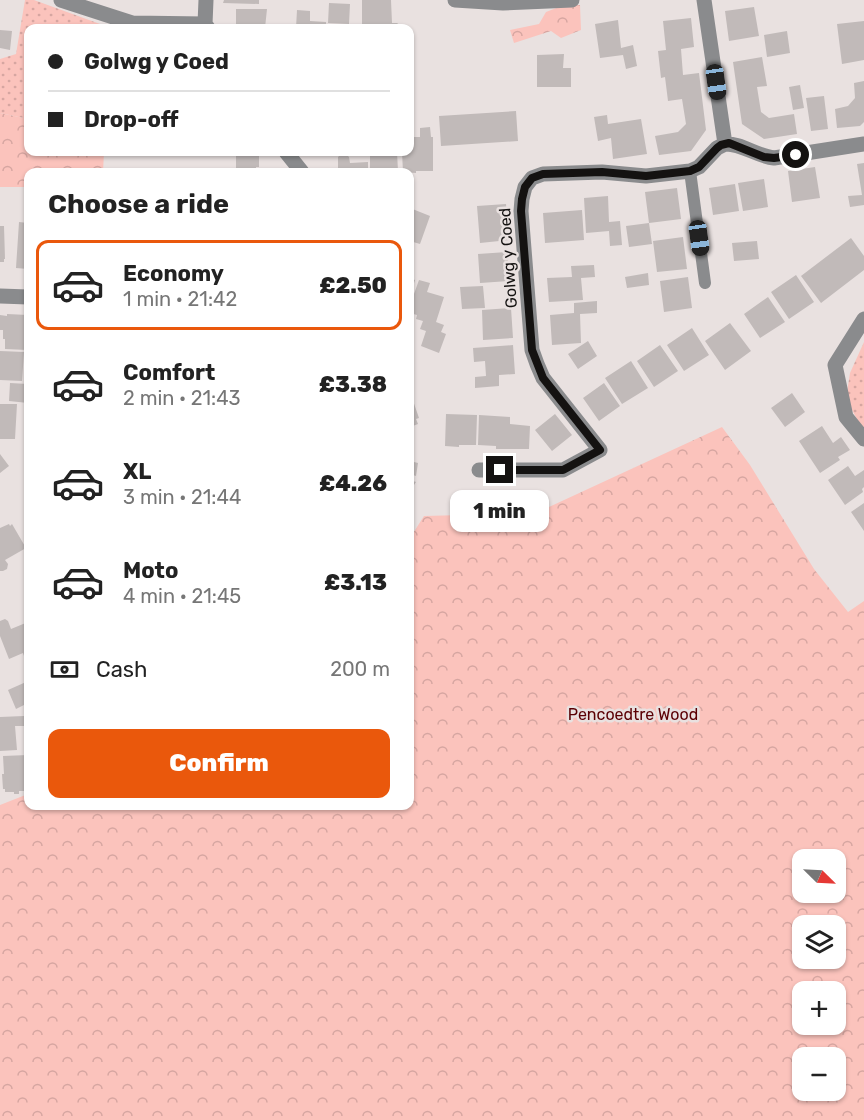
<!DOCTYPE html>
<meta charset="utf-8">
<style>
body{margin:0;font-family:Rubik,sans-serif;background:#f6f6f6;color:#222;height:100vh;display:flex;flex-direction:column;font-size:22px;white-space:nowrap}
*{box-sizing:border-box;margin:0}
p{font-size:20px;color:#767676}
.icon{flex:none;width:33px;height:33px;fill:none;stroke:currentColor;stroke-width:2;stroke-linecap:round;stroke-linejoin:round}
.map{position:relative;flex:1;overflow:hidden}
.details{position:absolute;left:24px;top:168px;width:390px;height:642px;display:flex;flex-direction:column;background:#fff;border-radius:12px;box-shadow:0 2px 4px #0004}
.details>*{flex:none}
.guide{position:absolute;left:24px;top:24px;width:390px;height:132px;border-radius:12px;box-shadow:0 2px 4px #0004;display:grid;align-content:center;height:132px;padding:0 24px;background:#fff}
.needle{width:39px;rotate:114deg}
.controls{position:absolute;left:792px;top:849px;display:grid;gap:12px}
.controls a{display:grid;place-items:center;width:54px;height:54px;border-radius:12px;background:#fff;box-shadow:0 2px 4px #0004;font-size:30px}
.end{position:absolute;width:27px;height:27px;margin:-14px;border:8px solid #141211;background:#fff;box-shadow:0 0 0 3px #fff}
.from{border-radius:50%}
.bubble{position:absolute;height:42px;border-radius:12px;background:#fff;box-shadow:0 2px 4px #0004;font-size:20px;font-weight:800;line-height:42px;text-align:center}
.car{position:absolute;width:18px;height:36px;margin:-18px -9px;border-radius:8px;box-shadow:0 0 4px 2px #0007;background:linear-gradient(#222 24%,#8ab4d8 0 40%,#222 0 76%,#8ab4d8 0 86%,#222 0)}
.guide b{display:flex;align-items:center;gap:21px;height:57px;font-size:22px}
.guide b+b{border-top:2px solid #e0e0e0}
.guide i{width:15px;height:15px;background:#222}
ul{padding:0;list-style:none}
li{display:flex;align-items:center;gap:18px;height:90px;margin:0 12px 9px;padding:0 12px;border:3px solid transparent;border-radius:12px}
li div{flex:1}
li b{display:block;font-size:22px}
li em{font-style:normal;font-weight:800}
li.selected{border-color:#ea580c}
li>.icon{width:54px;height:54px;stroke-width:1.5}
h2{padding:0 24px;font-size:27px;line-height:72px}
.pay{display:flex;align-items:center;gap:15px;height:66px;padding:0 24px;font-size:22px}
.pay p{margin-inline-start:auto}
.cta{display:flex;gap:12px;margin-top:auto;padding:12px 24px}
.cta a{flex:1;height:69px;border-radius:12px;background:#ea580c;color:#fff;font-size:24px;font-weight:800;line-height:69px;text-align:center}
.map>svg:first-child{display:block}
</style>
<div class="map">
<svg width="864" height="1120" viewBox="0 0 864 1120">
<defs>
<pattern id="grass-dots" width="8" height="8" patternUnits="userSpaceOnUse" patternTransform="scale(1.5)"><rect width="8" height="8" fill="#fbc3bc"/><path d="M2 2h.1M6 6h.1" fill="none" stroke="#d6a6a1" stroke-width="1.8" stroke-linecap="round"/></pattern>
<pattern id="forest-crowns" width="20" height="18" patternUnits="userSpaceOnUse" patternTransform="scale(1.5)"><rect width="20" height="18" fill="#fbc3bc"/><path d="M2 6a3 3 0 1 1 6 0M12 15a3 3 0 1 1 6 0" fill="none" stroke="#d6a6a1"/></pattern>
</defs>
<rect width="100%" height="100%" fill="#e9e1e0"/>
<!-- grass -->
<path fill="url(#grass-dots)" d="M25,0H34L111,28H28V119L0,113V59L16,54Z
M864,342V429L862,428L846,399L850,373Z"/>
<!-- forest -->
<path fill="url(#forest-crowns)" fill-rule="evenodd" d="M564,5H580L581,30L561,38L551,31L514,43L510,30L539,24L546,12Z
M0,113L28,119V152H104L103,172H28V187H0Z
M722,427L750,465L814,569L848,612L864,601V1120H0V805L28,794V806H410V538L424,516L536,513ZM802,860H836V892H802ZM802,926H836V958H802ZM802,992H836V1024H802ZM802,1058H836V1090H802Z"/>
<!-- building -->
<path fill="#c1bab9" d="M224,0H259V4L223,3Z
M362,0H391L392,23H397L401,26V28H367L366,26H362Z
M329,3L350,4L349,24L328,23Z
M754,7L759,36L729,41L725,11Z
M236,9H267L265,28H239L240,24H236Z
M297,10L310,11V21L326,22V28H296Z
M691,18L694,47L681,49L683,75L699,73L706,130L691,151L659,155L655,136L678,132L686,124L682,99L668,101L665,77L661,78L658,51L666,50L663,21Z
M618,20L621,48L633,45L637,66L626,69L623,55L600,58L595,24Z
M864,21V60L842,64L837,24Z
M0,30L12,31L10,50L0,48Z
M787,31L790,53L767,57L764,35Z
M564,54L563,68H571V87H537V55Z
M762,57L767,86L757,87L761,112L769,118L794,114L797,134L764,139L742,124L733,62Z
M864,81V122L860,126L837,128L835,109L848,106L855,98L854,83Z
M800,85L804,108L793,110L789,87Z
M824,96L828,129L811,131L806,98Z
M516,111L518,141L441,146L439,116Z
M607,115L608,124L641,119L647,154L613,159L611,138L598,141L594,117Z
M430,127L431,137H433V171H416V173L403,172L402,152H410V137H420V128Z
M236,152H256V155H259V167H256V172H236Z
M370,152H397L398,171H377V168H370Z
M341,154H346L349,157L350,163L368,162V172H338V157Z
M864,163V205L850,207L848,196L862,195L857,164Z
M815,167L820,198L792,202L788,171Z
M764,179L768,207L743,211L738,183Z
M735,184L739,211L713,215L709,188Z
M677,188L681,219L649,223L645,192Z
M608,196L609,222L620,221L622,245L610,246L609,231L586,233L584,198Z
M506,204L509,240L480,243L477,206Z
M410,208L430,216L420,244L410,241Z
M582,210L584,240L545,243L543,213Z
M19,222L28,223V269L16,268Z
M649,223L652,244L629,247L626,226Z
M0,226H4L5,259H4V262H0Z
M683,237L687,269L657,272L653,241Z
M851,238L864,256V270L821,303L801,276Z
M757,241L759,259L734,261L732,243Z
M507,252L509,281L480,283L478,254Z
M594,265L595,277L581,278L583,300L549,302L547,278L572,277L571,266Z
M648,273L649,285L627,288L625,277Z
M796,275L814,302L789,319L771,292Z
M688,277L692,308L664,312L660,281Z
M410,278L415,280L410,296Z
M419,280L430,283L427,292L444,297L436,322L444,325L441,332L446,334L439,353L421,346L426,331L420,329L423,321L416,319L417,315L410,313V305Z
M483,286L485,308L462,309L460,287Z
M768,297L785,322L760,338L744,314Z
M597,301V313L580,314L581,343L552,345L550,315L574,313V303Z
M511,308L513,338L483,340L482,310Z
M7,314L28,315L27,350L5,349V339H3V330H0V315L7,316Z
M730,323L751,351L725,370L705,341Z
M692,328L709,355L684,371L667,345Z
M588,341L597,356L578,369L568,354Z
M513,345L515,374L499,375V386L475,388V377L486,376L485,361L474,362L473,348Z
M660,345L678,371L654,387L637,361Z
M0,351L24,352L22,381L0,380Z
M631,361L648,388L622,404L605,378Z
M10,383L28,384V403L9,401Z
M604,383L620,406L599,421L583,398Z
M410,392L419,418L416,419L418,424L410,427Z
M792,393L805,412L785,427L771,408Z
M0,404H17L15,439H0Z
M446,414L477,415L476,445H459V447L445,446Z
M555,414L572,435L552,451L535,430Z
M479,415L510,417V424L530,426L529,449H496V446L478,445Z
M822,426L833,443L841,437L850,450L838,457L840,460L820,473L799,441Z
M410,438H414L410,453Z
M0,454L9,466L0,473Z
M410,461L418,463L416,476L410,474Z
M848,466L855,476L864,470V487L862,489L863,492L845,505L828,480Z
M410,480L416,482L410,491Z
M864,503V531L851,512Z
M9,524L10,526L12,524L26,548L5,560L8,564L7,569L3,571H0V528Z
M5,619L8,621L11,629L28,622V654L24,656L23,653L9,659L0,636V621Z
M26,682L28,687V703L16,709L8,690Z
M24,716L26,718V724L24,726H15L17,750L0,751V717Z
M28,755V791H19V794H14V792H5V789H3L2,774H4L3,756Z"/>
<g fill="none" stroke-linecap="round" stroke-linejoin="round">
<!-- lane -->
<path stroke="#8a8b8d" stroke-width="12" d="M690,171L705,283"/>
<!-- street -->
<path stroke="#8a8b8d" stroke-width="15" d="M61,0L132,23L205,24
M206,0L205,24L208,28
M455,0L503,3L572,0
M704,0L725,144C741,143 756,156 774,158L864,144
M286,152L302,172
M0,296L28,297
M864,319L835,365L846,417L864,439
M479,470H563L600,450L543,378L537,364L532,350L521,211L522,199L525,187L532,178L543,174L602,172L646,176L690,171L699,167L717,148L725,144"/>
</g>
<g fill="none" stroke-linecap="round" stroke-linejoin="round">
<!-- route -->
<path stroke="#141211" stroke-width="8" d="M500,470H563L600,450L543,378L532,350L521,211L522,199L525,187L532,178L543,174L602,172L646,176L690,171L699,167L717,148L721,145L729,143L764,157L774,158L796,155"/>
</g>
<g text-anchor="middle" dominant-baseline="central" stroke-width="5" stroke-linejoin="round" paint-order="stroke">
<!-- street labels -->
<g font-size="16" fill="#141211" stroke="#e9e1e0">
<text transform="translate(508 258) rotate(-94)">Golwg y Coed</text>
</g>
<!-- park labels -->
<g font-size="16" fill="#5a0004" stroke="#e9e1e0">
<text x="633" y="714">Pencoedtre Wood</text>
</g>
</g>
</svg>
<div class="controls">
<a><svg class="needle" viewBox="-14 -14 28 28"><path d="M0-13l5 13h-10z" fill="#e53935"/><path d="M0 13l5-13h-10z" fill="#767676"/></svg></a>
<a><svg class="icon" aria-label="layers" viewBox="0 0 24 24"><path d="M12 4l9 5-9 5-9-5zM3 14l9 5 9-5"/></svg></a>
<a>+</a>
<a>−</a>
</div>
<i class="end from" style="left:796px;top:155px"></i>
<i class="end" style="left:500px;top:470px"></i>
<div class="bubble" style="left:450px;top:490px;width:99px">1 min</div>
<i class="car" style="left:716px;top:82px;rotate:172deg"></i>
<i class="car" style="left:699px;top:238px;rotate:172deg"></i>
<div class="guide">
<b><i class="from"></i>Golwg y Coed</b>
<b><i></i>Drop-off</b>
</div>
<section class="details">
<h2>Choose a ride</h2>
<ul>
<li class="selected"><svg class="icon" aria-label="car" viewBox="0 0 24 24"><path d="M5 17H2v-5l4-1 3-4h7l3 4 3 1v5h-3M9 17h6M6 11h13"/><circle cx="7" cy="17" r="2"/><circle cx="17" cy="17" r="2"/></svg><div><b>Economy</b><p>1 min · 21:42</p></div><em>£2.50</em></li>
<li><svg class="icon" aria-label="car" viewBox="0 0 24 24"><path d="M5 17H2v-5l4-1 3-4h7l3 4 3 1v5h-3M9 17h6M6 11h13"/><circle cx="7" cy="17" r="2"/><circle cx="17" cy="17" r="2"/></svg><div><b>Comfort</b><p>2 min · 21:43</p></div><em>£3.38</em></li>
<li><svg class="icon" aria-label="car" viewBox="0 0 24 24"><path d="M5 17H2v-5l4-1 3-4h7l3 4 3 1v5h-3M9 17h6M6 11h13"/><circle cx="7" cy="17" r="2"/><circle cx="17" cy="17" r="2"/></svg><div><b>XL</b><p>3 min · 21:44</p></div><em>£4.26</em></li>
<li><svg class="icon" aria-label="car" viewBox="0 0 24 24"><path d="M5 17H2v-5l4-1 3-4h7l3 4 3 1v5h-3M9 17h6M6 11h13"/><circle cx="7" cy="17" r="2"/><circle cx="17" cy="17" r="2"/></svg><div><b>Moto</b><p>4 min · 21:45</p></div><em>£3.13</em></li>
</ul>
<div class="pay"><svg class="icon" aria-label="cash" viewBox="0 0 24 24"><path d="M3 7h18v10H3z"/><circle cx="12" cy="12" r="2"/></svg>Cash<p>200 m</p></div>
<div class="cta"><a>Confirm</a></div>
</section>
</div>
